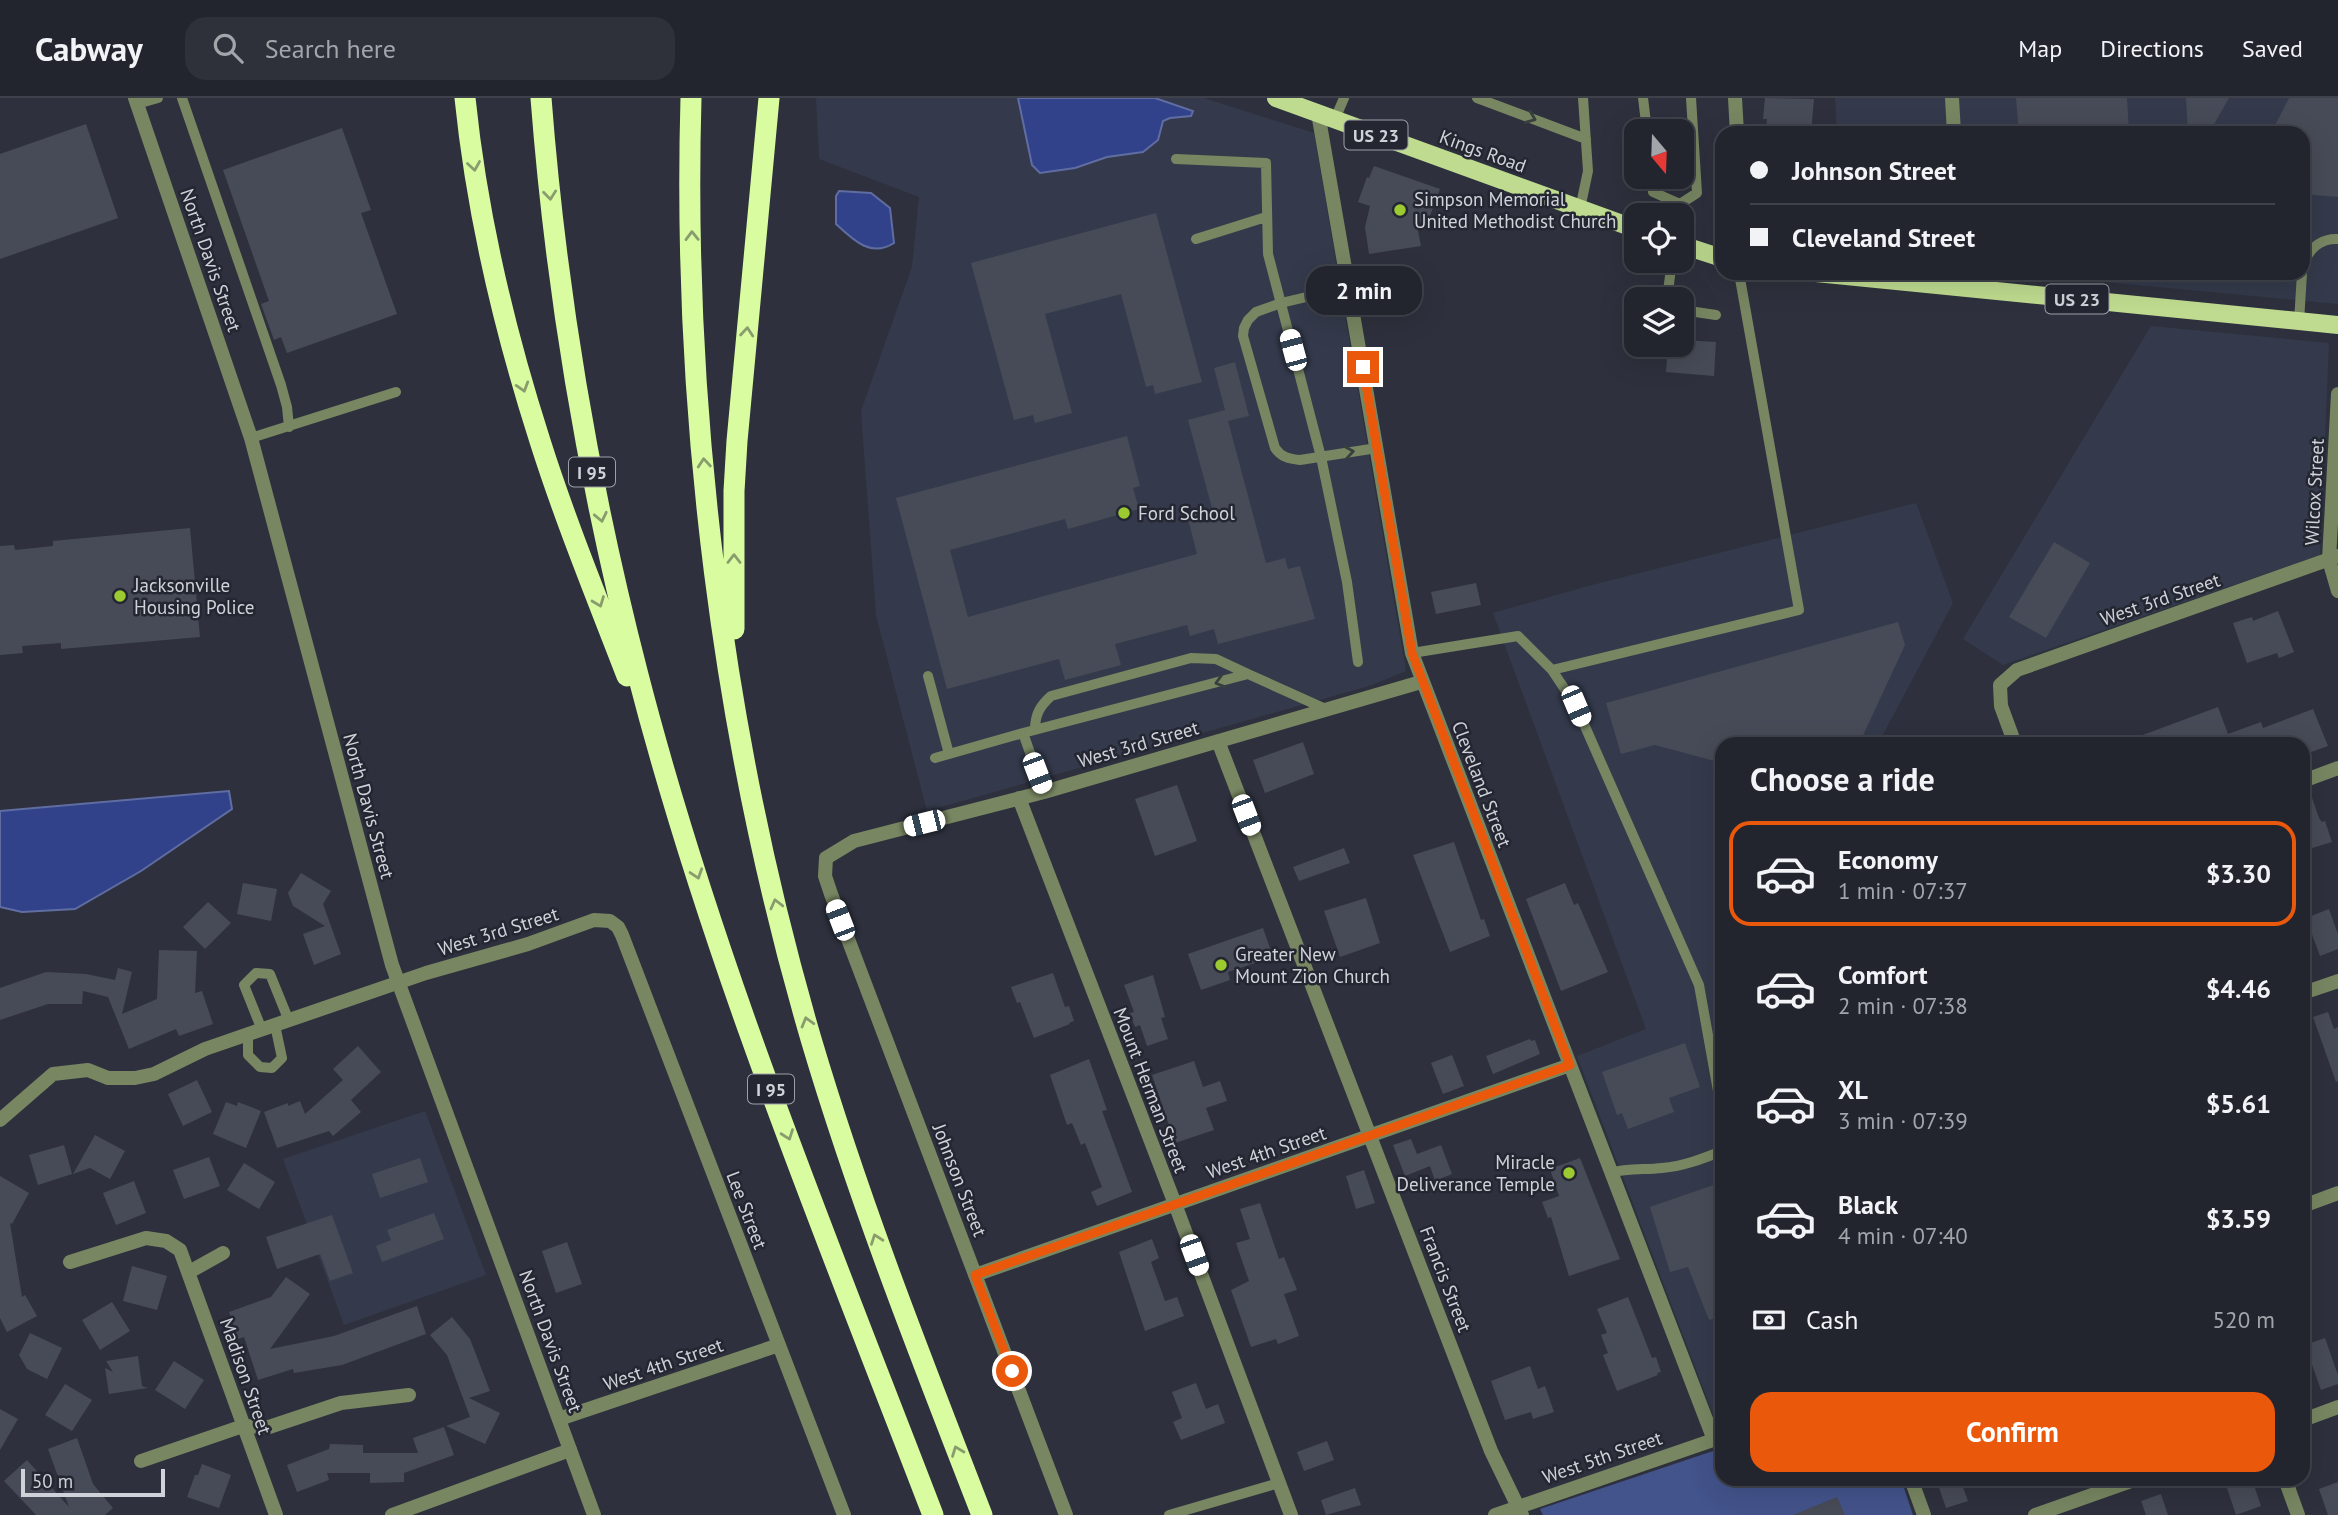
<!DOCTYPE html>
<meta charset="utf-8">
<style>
body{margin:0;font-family:"PT Sans",sans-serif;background:#2e313a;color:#f1f3f6;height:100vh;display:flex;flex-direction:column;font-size:26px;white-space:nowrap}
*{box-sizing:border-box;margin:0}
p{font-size:23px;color:#a2a5aa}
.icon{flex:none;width:38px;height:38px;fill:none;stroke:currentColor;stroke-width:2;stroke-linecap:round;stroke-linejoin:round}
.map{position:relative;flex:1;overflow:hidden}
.drawer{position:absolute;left:1715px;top:639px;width:595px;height:749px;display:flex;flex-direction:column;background:#22252e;border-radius:21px;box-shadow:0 7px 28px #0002,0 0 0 2px #3f424a}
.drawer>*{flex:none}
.banner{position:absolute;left:1715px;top:28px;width:595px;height:154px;border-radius:21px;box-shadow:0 7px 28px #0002,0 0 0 2px #3f424a;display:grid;align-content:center;height:154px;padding:0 35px;background:#22252e}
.needle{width:46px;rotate:161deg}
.tools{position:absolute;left:1624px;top:21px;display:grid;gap:14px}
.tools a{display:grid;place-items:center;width:70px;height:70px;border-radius:14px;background:#22252e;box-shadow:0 7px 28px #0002,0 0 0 2px #3f424a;font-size:35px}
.scale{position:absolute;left:21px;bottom:18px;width:144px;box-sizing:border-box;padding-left:7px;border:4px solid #cfd2d9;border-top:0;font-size:19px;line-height:24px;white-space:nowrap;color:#cfd2d9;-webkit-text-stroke:5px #242732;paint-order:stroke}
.end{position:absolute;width:32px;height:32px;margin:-16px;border:9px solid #ea580c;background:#fff;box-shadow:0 0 0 4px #fff}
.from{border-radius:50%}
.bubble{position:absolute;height:49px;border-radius:21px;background:#22252e;box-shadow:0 7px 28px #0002,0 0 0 2px #3f424a;font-size:23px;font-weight:600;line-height:49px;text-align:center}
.car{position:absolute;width:21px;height:42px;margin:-21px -10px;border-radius:9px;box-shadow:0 0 5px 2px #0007;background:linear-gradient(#fff 24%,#345 0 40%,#fff 0 76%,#345 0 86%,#fff 0)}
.banner b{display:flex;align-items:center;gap:24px;height:66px;font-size:26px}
.banner b+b{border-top:2px solid #3f424a}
.banner i{width:18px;height:18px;background:#f1f3f6}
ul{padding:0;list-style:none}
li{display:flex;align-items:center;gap:21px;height:105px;margin:0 14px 10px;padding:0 21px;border:4px solid transparent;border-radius:21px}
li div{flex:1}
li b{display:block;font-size:26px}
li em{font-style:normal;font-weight:600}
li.current{border-color:#ea580c}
li>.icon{width:63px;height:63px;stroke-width:1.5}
h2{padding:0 35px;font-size:32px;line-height:84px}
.pay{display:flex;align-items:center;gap:18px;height:77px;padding:0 35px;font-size:26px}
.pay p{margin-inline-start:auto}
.cta{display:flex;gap:14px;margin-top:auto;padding:14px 35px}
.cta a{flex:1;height:80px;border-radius:21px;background:#ea580c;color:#fff;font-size:28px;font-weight:600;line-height:80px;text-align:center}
header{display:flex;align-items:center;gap:42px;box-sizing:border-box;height:98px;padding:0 35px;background:#22252e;border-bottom:2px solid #3f424a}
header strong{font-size:33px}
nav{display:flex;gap:38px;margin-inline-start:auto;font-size:24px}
.search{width:490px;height:63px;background:#2e313a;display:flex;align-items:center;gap:18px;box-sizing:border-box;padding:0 24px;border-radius:21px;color:#a2a5aa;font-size:26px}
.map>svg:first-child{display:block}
</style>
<header>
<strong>Cabway</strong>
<div class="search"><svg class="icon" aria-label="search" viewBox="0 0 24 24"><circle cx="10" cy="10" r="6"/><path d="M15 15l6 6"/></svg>Search here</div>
<nav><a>Map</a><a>Directions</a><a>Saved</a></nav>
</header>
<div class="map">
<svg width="2338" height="1417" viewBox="0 0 2338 1417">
<rect width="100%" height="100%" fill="#2e313d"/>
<!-- built -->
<path fill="#343a4b" d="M816,0H1204L1314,35L1406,573L1372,587L927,713L876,517L861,313L912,169L919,99L819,61Z
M1835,0H2338V206L2008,175H2303V35H1837Z
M2151,228L2329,245L2320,457L2003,567L1963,541Z
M1916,405L1953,505L1878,646H1722V1340L1577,958L1646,931L1493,515L1588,488Z
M425,1013L486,1177L344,1227L283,1061Z"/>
<!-- green -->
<path fill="#43538b" d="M1722,1350V1381H1901L1913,1417H1543L1540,1411Z"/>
<!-- water -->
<path fill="#31428a" stroke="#606da2" stroke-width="2" d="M1018,0H1155L1193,13L1191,18L1170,20L1163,23L1158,42L1143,54L1107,59L1075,70L1040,75L1032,67Z
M839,93L871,95L890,110L894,145C871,160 853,142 836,126V98Z
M229,693L232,711L141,773L75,811L22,814L0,809V713Z"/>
<!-- building -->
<path fill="#474b57" d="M1765,0L1814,1L1811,35H1766L1767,21H1763Z
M2016,0H2127L2129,35H2019Z
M2186,0H2229L2209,35H2188Z
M2289,0H2338V99L2303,96V35H2271Z
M86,26L118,120L0,161V56Z
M342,30L371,112L361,115L397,216L287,255L281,239L274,242L261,206L269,203L223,72Z
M1374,68L1440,91L1427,126L1416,123L1421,148L1369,156L1365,129L1370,108L1358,104L1367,79L1369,80Z
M1156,115L1202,284L1155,296L1153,287L1146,289L1121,196L1045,216L1072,315L1035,325L1033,317L1014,322L971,165Z
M1682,242L1716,244L1714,278L1666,274L1668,247H1682Z
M1235,264L1249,318L1228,323L1266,465L1285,460L1288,471L1300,468L1315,521L1218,546L1214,531L1190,538L1187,527L1115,546L1121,567L1065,582L1059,561L947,591L896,400L1127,338L1140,388L1133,390L1139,411L1068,431L1065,421L950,452L968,519L1197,456L1187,417L1212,410L1188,322L1225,312L1214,270Z
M190,430L200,539L61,551V545L22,548L23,555L0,557V448L14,447L15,452L53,448V443Z
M2054,444L2090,465L2046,540L2009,519Z
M1476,485L1481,507L1436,516L1431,494Z
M2278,513L2294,554L2279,560L2277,555L2247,565L2233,525L2252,519L2253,523Z
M1898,524L1905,547L1859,646H1722V665L1655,647L1621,656L1606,605Z
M2218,609L2228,636L2261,624L2263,630L2313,611L2328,648L2303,657V646H2125L2124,644Z
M1303,644L1314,676L1265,695L1253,662Z
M1177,687L1197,743L1155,758L1135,701Z
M2309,691L2319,720L2322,724L2325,723L2332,744L2309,751L2303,733V692Z
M1454,744L1481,822L1484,821L1490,838L1450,854L1413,757Z
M1344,750L1350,765L1299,783L1293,769Z
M301,775L331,793L323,806L341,856L314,867L303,836L325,828L293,808L288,795Z
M243,785L277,791L271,823L237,816Z
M1565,785L1574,807L1578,805L1608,874L1561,893L1526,801Z
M1366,800L1380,845L1340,859L1324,813Z
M208,804L231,825L205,851L183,829Z
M2329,811L2338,836V851L2320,858L2306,820Z
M1263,830L1273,859L1228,874L1230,882L1201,892L1188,856Z
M159,852L197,853L195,895L202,893L213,926L179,938L176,931L129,951L108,899L83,893L82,906H48L0,922V890L46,874L86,876L115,882L118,870L132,874L122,916L157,901Z
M1053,875L1065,909L1069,908L1074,923L1069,925L1070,926L1034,940L1020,904L1017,905L1011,889Z
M1153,877L1165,919L1161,920L1168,941L1147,948L1140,927L1135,929L1130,915L1134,914L1124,887Z
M2328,914L2334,931L2338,929V983L2336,984L2313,919Z
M1530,941L1531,943L1535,942L1540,956L1493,976L1486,958Z
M1685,945L1700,989L1669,1000L1674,1014L1628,1031L1622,1015L1617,1017L1602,974Z
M358,948L381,974L351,1002L361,1014L333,1038L329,1033L277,1050L264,1014L288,1005V1008L300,1003L305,1016L343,982L333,971Z
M1452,957L1464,988L1443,996L1431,965Z
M1089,961L1107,1012L1102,1013L1132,1094L1097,1108L1091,1094L1102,1089L1085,1045L1081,1047L1072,1025L1067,1027L1050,977Z
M1194,963L1203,989L1220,983L1227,1003L1206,1010L1214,1032L1175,1045L1152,977Z
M197,982L212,1014L183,1028L168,996Z
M226,1004L237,1008L238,1004L261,1013L246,1050L213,1036Z
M95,1037L125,1053L110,1081L90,1070L73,1076Z
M1411,1041L1417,1056L1441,1047L1452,1076L1435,1083L1430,1068L1405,1078L1393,1047Z
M64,1047L72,1076L38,1087L29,1057Z
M209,1059L220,1088L184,1101L173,1072Z
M420,1060L428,1084L380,1100L372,1076Z
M1580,1060L1620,1161L1569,1178L1551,1119L1548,1120L1542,1104L1559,1098L1550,1071Z
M244,1065L275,1084L259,1111L227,1092Z
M1364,1072L1375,1105L1356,1111L1346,1078Z
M0,1078L29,1095L12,1126L10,1125L22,1199L25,1197L37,1218L7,1234L0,1220Z
M134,1083L146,1115L116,1127L103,1095Z
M1722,1084V1218L1709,1222L1688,1169L1670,1174L1650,1109Z
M1260,1105L1279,1161L1284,1159L1297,1192L1284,1196L1299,1238L1278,1246L1276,1241L1251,1249L1231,1192L1249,1183L1236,1145L1250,1141L1240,1111Z
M434,1115L444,1141L382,1164L376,1148L391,1142L387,1132Z
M332,1117L353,1175L330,1183L320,1156L277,1171L266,1139Z
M1152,1141L1159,1160L1151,1164L1165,1203L1177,1199L1184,1218L1145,1233L1119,1154Z
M567,1144L582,1186L556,1195L542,1153Z
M132,1168L167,1178L157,1212L123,1203Z
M286,1179L310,1196L270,1251L334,1238L417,1208L426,1236L342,1267L294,1275L293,1271L258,1282L244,1239L238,1241L229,1214L271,1199Z
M1628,1199L1652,1260L1656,1259L1661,1274L1657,1275L1658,1277L1617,1293L1603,1257L1608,1255L1601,1237L1607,1235L1597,1211Z
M112,1204L130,1233L100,1252L82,1222Z
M452,1219L470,1241L490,1293L469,1300L500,1315L485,1346L446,1328L470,1319L447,1257L430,1237Z
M30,1235L62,1250L47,1281L27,1271L19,1257Z
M2325,1240L2338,1277V1286L2321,1292L2305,1247Z
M138,1258L142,1288L148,1290L109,1296L105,1270L113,1274L106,1263Z
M174,1263L204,1282L185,1311L155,1292Z
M1530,1268L1538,1291L1545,1288L1554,1314L1533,1321L1531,1314L1505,1322L1491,1283Z
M1196,1285L1206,1311L1218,1306L1225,1325L1181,1342L1173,1324L1182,1320L1172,1294Z
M65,1286L92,1302L72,1333L45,1317Z
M0,1311L18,1321L0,1352Z
M444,1329L454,1357L404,1375V1384L370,1385V1375H327L329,1382L297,1394L287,1367L329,1351L330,1346L363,1347V1355H418L413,1340Z
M77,1340L93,1386L113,1410L105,1417H36L4,1383L27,1362L69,1409L48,1351Z
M1327,1343L1334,1362L1304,1373L1297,1354Z
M202,1366L231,1377L219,1410L187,1399L195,1377H198Z
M1936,1381H1960L1968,1403L1946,1410Z
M2224,1381H2252L2261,1408L2236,1417Z
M2338,1384V1417H2328L2319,1391Z
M1355,1390L1361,1407L1326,1417L1321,1402Z
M2161,1396L2168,1417H2146L2141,1403Z
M1837,1399L1845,1417H1793Z"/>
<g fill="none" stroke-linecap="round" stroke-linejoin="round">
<!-- service -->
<path stroke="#788662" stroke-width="10" d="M182,0L281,287L287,309L289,329
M1477,0L1586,41
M1643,0L1647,33
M137,6L158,0
M1335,21L1344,0
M1176,61L1266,65L1268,156L1321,359L1347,484L1358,564
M1651,79L1653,94L1680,106L1697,95L1691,0
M1580,111L1588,73L1583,0
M1196,141L1266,119
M2303,165C2310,151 2320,140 2338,141
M1349,189L1281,205L1256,214L1248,222L1244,230L1243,238L1275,350C1281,359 1289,361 1300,362L1377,350
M1667,201L1672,163
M1682,212L1716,217
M2299,224L2302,175
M251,340L396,294
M1412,555L1518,538L1552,572L1576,608L1699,887L1722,1015
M1552,572L1799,512L1739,175
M928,578L949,656
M1035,632C1035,616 1040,608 1051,598L1191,560L1216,561L1248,576
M935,660L1023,635
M1044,694L1023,635L1248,576L1328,612
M262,932L244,887L256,875L270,876L289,923
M248,936V957L260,969L272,970L282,960L275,927
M1610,1075C1628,1070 1644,1072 1662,1070C1684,1068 1702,1061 1722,1053
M1169,1417L1279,1385"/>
<!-- minor -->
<path stroke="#788662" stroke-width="14" d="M1952,0L1954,35
M1318,15L1412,555L1714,1342
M2338,296L2329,462L2338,493
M1218,643L1491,1353L1522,1417
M2015,646L2001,608L2000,587L2017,572L2338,458
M2303,683L2338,670
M1019,700L1175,1106L1291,1417
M2303,895L2338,883
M0,1022L53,976L88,972L108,980H135L154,976L205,951L426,875L528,846L594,822L610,823L618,829L622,837L844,1417
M2303,1108L2338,1095
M70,1164L146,1140L166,1143L180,1152L276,1417
M189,1174L223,1155
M975,1177L1570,967
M559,1321L779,1247
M2303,1322L2338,1309
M141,1363L243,1328L269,1329L341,1305L409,1297
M1911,1381L1924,1417
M2285,1381L2298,1417
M392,1417L570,1352
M1066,1417L831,796L825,778L826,760L854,743L1044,694L1421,584
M1495,1417L1722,1339
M2035,1417L2137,1381"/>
<!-- tertiary -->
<path stroke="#788662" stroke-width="14" d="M135,0L251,340L392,867L594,1417
M1735,0L1737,35"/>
<!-- primary -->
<path stroke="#bedb8f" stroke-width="18" d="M1276,0L1636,131
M1682,147L1722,160
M1816,175L2338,227"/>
<!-- motorway -->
<path stroke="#dafca0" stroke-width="21" d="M465,0C477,117 504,231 540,343C565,422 597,500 627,578
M541,0C556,195 589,388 638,577C712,864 827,1141 933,1417
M691,0C682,313 723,641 811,941C859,1103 921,1260 982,1417
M734,531V393L737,343L769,0"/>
</g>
<!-- one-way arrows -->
<defs><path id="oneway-chevron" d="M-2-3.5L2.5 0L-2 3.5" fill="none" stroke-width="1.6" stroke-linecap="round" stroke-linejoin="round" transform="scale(1.75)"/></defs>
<g stroke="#393f3e">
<use href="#oneway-chevron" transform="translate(1531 20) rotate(21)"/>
<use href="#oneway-chevron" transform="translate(1349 354) rotate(-9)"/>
<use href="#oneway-chevron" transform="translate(1220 584) rotate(164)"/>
</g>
<g stroke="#889c6e">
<use href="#oneway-chevron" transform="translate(474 68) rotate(81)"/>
<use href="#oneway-chevron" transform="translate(550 97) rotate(84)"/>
<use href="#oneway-chevron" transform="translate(692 138) rotate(-91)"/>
<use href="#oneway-chevron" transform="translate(747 234) rotate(-85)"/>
<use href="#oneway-chevron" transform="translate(523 289) rotate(73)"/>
<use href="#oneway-chevron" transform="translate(704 365) rotate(-95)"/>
<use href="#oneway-chevron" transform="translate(601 419) rotate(78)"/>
<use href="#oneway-chevron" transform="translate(734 461) rotate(-90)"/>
<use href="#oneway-chevron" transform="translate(599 504) rotate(69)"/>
<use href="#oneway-chevron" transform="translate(697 776) rotate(72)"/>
<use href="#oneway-chevron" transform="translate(776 806) rotate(-104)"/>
<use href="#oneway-chevron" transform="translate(807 924) rotate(-106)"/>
<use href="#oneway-chevron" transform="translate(788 1037) rotate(70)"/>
<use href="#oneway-chevron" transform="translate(876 1141) rotate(-110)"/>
<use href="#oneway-chevron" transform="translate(957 1353) rotate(-111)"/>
</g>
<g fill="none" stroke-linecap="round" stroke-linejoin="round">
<!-- route -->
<path stroke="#ea580c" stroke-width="9" d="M1012,1273L975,1177L1570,967L1412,555L1363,269"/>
</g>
<!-- markers -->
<g fill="#9cca31" stroke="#242732" stroke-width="2.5">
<circle cx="1400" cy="112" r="7"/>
<circle cx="1124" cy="415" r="7"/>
<circle cx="120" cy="498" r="7"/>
<circle cx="1221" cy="867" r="7"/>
<circle cx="1569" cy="1075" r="7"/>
</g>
<g text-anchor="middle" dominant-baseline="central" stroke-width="5" stroke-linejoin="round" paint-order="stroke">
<!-- shield labels -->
<g fill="#242732" stroke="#9c9fa7" stroke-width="2">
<rect x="1344.5" y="22.5" width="63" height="29" rx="5"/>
<rect x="2045.5" y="186.5" width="63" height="29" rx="5"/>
<rect x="569" y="359.5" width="46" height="29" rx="5"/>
<rect x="748" y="976.5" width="46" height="29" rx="5"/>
</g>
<g font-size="18" font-weight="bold" fill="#cfd2d9">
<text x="1376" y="37">US 23</text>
<text x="2077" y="201">US 23</text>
<text x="592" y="374">I 95</text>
<text x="771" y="991">I 95</text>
</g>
<!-- street labels -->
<g font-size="19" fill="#cfd2d9" stroke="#242732">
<text transform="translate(1483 53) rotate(20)">Kings Road</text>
<text transform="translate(211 162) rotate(71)">North Davis Street</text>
<text transform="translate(2314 394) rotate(-87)">Wilcox Street</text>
<text transform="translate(2160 501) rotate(-19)">West 3rd Street</text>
<text transform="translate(1138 646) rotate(-16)">West 3rd Street</text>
<text transform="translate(1482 686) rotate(69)">Cleveland Street</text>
<text transform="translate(369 708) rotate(75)">North Davis Street</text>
<text transform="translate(498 833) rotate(-17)">West 3rd Street</text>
<text transform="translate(1151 992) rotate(69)">Mount Herman Street</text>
<text transform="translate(1266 1054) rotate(-19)">West 4th Street</text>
<text transform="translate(960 1082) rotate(69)">Johnson Street</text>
<text transform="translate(747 1112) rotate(69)">Lee Street</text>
<text transform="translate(1446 1181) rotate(69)">Francis Street</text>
<text transform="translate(551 1243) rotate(70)">North Davis Street</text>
<text transform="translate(663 1266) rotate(-19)">West 4th Street</text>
<text transform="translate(246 1278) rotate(71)">Madison Street</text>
<text transform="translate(1602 1359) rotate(-19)">West 5th Street</text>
</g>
<!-- poi labels -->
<g font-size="19" fill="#cfd2d9" stroke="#242732" text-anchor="start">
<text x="1414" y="101">Simpson Memorial<tspan x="1414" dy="22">United Methodist Church</tspan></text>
<text x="1138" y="415">Ford School</text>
<text x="134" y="487">Jacksonville<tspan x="134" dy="22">Housing Police</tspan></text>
<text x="1235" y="856">Greater New<tspan x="1235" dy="22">Mount Zion Church</tspan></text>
<text x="1555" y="1064" text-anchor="end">Miracle<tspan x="1555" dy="22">Deliverance Temple</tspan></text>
</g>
</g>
</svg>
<div class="tools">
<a><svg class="needle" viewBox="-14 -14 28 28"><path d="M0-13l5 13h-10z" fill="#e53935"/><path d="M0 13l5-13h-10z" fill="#a2a5aa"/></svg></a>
<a><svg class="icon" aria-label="locate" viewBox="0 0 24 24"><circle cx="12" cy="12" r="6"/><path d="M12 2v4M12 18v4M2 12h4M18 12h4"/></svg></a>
<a><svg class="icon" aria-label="layers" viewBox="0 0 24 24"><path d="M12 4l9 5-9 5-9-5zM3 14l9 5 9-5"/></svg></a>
</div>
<div class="scale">50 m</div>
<i class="end from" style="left:1012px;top:1273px"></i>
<i class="end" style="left:1363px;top:269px"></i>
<div class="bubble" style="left:1306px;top:168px;width:116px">2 min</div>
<i class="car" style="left:1293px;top:252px;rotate:345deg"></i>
<i class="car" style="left:1576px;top:608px;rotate:157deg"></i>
<i class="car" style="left:1037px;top:675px;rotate:159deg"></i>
<i class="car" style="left:1246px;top:717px;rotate:159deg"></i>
<i class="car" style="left:924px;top:725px;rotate:256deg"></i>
<i class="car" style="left:840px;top:822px;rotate:339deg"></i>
<i class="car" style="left:1194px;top:1157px;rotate:160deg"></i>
<div class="banner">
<b><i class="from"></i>Johnson Street</b>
<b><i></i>Cleveland Street</b>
</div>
<section class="drawer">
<h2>Choose a ride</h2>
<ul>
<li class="current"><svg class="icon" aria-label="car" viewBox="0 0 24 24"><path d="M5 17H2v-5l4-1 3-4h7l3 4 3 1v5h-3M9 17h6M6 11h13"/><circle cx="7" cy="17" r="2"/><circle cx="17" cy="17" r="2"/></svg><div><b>Economy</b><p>1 min · 07:37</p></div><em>$3.30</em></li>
<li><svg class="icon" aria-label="car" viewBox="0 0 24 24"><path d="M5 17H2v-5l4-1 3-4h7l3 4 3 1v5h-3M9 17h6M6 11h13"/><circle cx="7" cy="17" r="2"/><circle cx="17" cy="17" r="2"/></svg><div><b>Comfort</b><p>2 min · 07:38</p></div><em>$4.46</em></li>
<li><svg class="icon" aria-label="car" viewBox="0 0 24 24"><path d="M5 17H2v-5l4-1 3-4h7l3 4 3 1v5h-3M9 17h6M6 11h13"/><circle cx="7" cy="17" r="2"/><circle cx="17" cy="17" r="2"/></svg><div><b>XL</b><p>3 min · 07:39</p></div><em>$5.61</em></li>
<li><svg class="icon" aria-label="car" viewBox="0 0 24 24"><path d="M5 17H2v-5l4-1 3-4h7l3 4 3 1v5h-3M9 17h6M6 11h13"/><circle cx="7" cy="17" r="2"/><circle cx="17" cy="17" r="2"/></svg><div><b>Black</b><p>4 min · 07:40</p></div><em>$3.59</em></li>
</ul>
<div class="pay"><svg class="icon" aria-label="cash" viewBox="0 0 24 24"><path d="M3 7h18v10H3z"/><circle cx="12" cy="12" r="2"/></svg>Cash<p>520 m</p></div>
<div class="cta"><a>Confirm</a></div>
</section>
</div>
